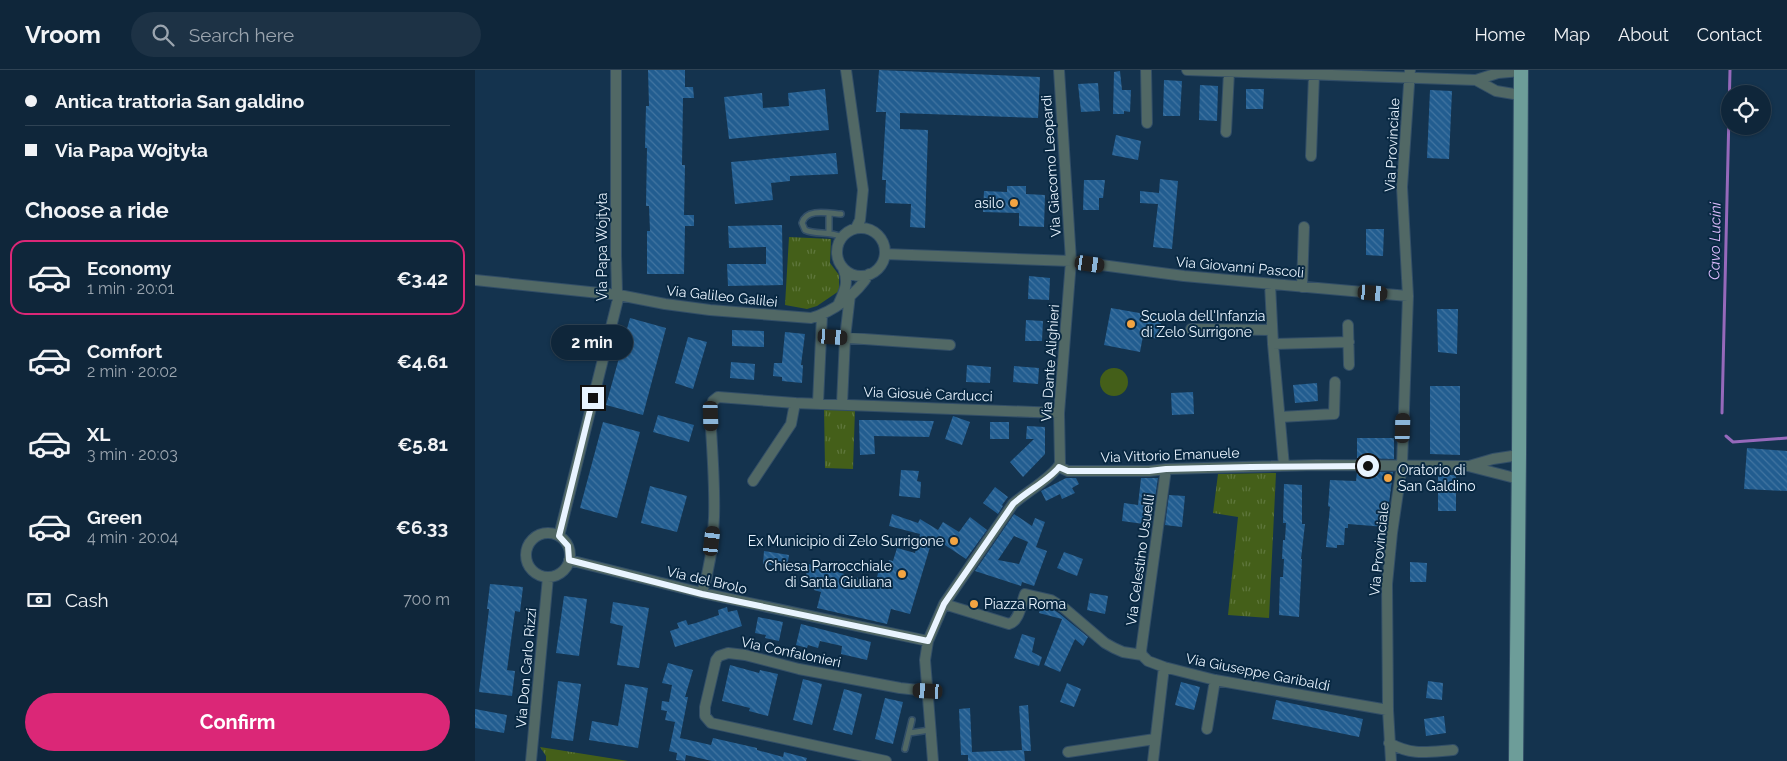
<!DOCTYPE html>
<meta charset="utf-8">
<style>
body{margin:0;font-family:Raleway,sans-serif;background:#1d3245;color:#f1f3f6;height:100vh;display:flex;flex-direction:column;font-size:19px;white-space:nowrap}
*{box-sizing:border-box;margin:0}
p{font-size:16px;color:#9ba5af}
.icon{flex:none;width:28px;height:28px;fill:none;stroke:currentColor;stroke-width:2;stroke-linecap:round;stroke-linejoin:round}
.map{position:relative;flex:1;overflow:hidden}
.panel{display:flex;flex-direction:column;background:#0f263a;width:475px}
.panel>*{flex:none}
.hud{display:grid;align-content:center;height:110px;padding:0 25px;background:#0f263a}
.controls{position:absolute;left:1246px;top:15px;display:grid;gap:10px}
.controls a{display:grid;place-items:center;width:50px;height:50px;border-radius:50%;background:#0f263a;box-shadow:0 1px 4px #0004,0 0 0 1px #2f4354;font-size:25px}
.end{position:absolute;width:22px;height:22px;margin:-11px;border:6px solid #e9f4ff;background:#111;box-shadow:0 0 0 2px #111}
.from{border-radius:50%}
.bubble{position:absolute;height:35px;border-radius:18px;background:#0f263a;box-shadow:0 1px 4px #0004,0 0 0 1px #2f4354;font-size:16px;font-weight:700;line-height:35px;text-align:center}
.car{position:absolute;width:15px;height:30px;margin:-15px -8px;border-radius:6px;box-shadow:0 0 4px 1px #0007;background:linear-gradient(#222 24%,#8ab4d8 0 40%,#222 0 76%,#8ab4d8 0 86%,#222 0)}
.hud b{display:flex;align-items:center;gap:18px;height:48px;font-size:19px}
.hud b+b{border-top:1px solid #2f4354}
.hud i{width:12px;height:12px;background:#f1f3f6}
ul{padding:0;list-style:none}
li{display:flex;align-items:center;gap:15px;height:75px;margin:0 10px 8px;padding:0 15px;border:2px solid transparent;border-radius:15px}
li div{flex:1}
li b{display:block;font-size:19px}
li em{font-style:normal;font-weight:700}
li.selected{border-color:#db2777}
li>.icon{width:45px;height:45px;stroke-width:1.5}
h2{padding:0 25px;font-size:22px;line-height:60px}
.pay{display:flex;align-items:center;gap:12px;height:55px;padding:0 25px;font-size:19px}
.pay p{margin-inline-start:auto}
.button{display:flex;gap:10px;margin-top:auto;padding:10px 25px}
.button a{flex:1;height:58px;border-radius:30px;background:#db2777;color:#fff;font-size:20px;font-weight:700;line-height:58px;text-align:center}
header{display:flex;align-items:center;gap:30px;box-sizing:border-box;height:70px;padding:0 25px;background:#0f263a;border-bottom:1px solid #2f4354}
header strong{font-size:24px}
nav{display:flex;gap:28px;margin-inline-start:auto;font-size:18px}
.search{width:350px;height:45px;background:#1d3245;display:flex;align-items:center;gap:12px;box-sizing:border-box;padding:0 18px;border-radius:28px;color:#9ba5af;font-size:19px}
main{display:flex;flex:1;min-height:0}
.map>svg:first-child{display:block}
</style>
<header>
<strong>Vroom</strong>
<div class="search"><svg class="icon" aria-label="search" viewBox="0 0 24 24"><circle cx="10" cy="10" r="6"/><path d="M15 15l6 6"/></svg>Search here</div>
<nav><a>Home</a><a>Map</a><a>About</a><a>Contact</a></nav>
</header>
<main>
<section class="panel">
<div class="hud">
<b><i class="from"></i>Antica trattoria San galdino</b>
<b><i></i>Via Papa Wojtyła</b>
</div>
<h2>Choose a ride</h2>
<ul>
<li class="selected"><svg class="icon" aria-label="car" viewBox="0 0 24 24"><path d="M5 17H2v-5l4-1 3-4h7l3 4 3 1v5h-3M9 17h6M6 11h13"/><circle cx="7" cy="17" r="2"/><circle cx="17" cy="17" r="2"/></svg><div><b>Economy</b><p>1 min · 20:01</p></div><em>€3.42</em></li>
<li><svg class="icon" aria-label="car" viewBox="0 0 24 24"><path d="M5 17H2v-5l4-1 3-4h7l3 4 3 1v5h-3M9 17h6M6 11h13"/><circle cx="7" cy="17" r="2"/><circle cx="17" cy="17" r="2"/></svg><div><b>Comfort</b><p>2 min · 20:02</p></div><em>€4.61</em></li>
<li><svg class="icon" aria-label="car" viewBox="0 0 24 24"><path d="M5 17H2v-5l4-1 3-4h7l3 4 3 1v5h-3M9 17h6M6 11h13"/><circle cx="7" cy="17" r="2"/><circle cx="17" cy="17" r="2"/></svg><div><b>XL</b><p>3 min · 20:03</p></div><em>€5.81</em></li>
<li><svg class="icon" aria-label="car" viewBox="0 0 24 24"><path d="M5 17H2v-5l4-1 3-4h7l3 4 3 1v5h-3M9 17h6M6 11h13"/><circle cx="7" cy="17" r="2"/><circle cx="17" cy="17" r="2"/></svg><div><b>Green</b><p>4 min · 20:04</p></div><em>€6.33</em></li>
</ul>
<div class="pay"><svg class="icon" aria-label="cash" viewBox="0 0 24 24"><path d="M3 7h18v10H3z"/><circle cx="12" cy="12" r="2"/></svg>Cash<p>700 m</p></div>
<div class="button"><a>Confirm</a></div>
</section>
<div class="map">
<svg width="1312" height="691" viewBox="0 0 1312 691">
<defs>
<pattern id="park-tufts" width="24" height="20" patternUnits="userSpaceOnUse" patternTransform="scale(1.25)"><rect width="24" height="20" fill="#445f19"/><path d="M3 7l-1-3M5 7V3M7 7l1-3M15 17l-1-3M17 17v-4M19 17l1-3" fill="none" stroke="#5f773c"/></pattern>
<pattern id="building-back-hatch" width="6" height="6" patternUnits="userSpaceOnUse" patternTransform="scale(1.25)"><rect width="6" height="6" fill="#225d90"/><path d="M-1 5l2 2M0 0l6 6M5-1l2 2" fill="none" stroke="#4275a1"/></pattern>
</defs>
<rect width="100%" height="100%" fill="#14334e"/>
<!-- grass -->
<path fill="#445f19" d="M625 312a14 14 0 1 1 28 0a14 14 0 1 1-28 0Z"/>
<!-- park -->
<path fill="url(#park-tufts)" d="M314,167L356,169L355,193L364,205V221L342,236L332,239L310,235Z
M349,337L380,339L378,399L350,398Z
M801,403L794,548L753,545L763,447L738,443L743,404Z
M65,677L153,691H71V686Z"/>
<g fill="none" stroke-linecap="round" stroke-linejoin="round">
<!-- stream -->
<path stroke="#9669bb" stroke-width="3" d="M1247,343L1255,0
M1251,366L1258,372L1312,368"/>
</g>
<!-- building -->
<path fill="url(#building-back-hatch)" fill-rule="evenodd" d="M173,0H210V17H218L219,28H208L207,95H210L209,145H219V156H210L209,204H172V161H175L174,136H171L172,78H170L171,36H174Z
M404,0L565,7L563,48L425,43V59L453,60L450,158L435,157L436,134L410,133L411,110H407L411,42H401Z
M645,1L647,20H656L655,42L649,41V44H638L639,2Z
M689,10L707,11L705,46H688Z
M623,13L625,41L606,42L603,14Z
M725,15L743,16L742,51L724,50Z
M350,19L354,60L254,69L249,27L287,23L288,38L314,36L313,23Z
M771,19H789L788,39H771Z
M955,20L977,21L974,89L952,88Z
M641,65L666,71L663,90L637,85Z
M361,83L363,104L315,106V111L296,113L298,130L260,134L256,92Z
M685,109L703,111L697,179L678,177L683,134L665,133V121L684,123Z
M609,110H630L628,128H624V140H608Z
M532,116H551V124L570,125L569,157L544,156V143L508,142L509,121L532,122Z
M307,155L308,215L253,216L252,194H291V177L254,178L253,156Z
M891,159H909L908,186L891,185Z
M554,206L575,208L574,230L553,229Z
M636,238L687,247L683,269L668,266L665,282L629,275Z
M962,239H983L982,284L963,282Z
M155,248L191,258L168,345L131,335Z
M551,250L568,251L567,271H550Z
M257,260L289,261V277L257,276Z
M310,262L330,264L326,295H328L327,313L307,311V307L298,306L299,293H307Z
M213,267L232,272L218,319L200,313Z
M256,292L280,294L279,310L255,308Z
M492,295L516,297L515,313L491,312Z
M539,296L564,298L563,314L538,312Z
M842,313L843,331L820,333L818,315Z
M955,316H985V385L955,384Z
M718,322L719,344L697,345L696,323Z
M183,345L219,355L214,372L178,362Z
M478,346L495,352L487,375L470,369Z
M384,350H399L459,351L454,367L399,366L400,384L385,385Z
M128,352L165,362L142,448L105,438Z
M515,352H534V369H515Z
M552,356L570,357V384L548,407L535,392L559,369H551Z
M882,368H919V389L882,388Z
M1272,378L1312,381V421L1269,419Z
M426,400L444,401L442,411L446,412L445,428L424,426Z
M882,402H918L911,457L873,454V458H870L869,475H862V478L851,477L855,437L853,436L855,410L881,411Z
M963,405H981V441H963Z
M591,408H601L604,414L597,418L600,423L587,429L585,424L571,431L566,421Z
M666,408H683L676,455L647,451L649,433L663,435Z
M809,414L827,415V454H830L826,489H827L824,547L804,545L805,507H808L809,489H807L808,470H810L811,453H808Z
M175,416L212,426L202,462L166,453Z
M520,417L533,427L527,435L528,436L523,444L508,433Z
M694,425L710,426L707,457L690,455Z
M417,444L443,453L445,449L463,460L468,452L484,462L495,447L512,460L491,489L458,467L435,544L416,539L412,554L342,538L346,522L339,520L341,513L330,509L334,494L401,513L404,498L413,493L414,490L418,491L422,478L440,483L445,464L414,456Z
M539,444L557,456L560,448L570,452L561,477L572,481L559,516L547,512L546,516L500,501ZM539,466L553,472L544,494L523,490Z
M289,481L314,485L312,497L288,494Z
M589,482L608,489L602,506L582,498Z
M935,492L952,493L951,512H935Z
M15,514L48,517L45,542L40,541L32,600L40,601L37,626L4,622L14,539H12Z
M615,523L633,526L630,544L612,540Z
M89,526L112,529L104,586L81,583Z
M138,532L174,538L164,598L142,595L148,556L135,553Z
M567,535L573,536L585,544L613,567L608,576L600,569L585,602L569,595L587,549L564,543Z
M252,537L253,542L262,540L267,556L200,577L195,561L204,558L202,553L211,550L213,555L221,553L244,545L243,540Z
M283,547L308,552L304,571L290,568L291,565L280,563Z
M326,554L396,572L392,590L366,584L367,576L345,571L343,578L333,575L332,578L321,575Z
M547,564L560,568L557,582L567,587L564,596L539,588Z
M193,593L218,600L210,627H213L205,668L236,675L238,668L282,678V680L308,687L309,682L332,688L331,691H237L211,685L210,691L201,690L202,683L194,681L200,652L190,650L192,641L186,640L187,631L194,632L197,615L187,613Z
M255,595L284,603L285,600L303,604L293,646L274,641L275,638L247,631Z
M328,609L347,614L337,655L318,650Z
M83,611L106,614L98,671L76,668Z
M953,611L968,613L967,630L951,628Z
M706,612L725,617L719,640L700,635Z
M592,613L606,619L599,637L585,632Z
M150,614L173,618L163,678L114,670L117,651L143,656Z
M369,619L387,624L377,665L358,660Z
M410,628L428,632L418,674L400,669Z
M801,630L888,649L884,667L797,649Z
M553,635L556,681H549L550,691H493V685H486L484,639L495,638L497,682L547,680L544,636Z
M0,639L32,645L29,663L0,658Z
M969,646L971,663L951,666L949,649Z"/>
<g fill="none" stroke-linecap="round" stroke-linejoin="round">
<defs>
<path id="service" d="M366,144C353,143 331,138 327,153L330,160C341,165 354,161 367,167
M354,162V143
M434,663L455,660
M430,679L437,650"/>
<path id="minor" d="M371,0L388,120L385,150L381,158
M671,0L672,53
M712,0L1001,10L1023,3L1046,1
M1001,10L1021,21L1045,25
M751,62L754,2
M836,86L839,5
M362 182a24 24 0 1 1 48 0a24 24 0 1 1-48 0Z
M410,184L596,191L709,206L933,226
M0,210L144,225L190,234L235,240L336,248C358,242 382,224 394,204
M795,214L798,274L809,396
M827,217L829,157
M364,233C370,220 374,212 368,198
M873,255L874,295
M716,259L797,260
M346,266L475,275
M798,274L874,272
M343,333L347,245
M367,334L370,268L375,225
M805,347L859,344L860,312
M994,396L1018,389L1044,385
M584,397L593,401H674L691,399L841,395L993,396L1044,409
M278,411L316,354L320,333
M51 485a22 22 0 1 1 44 0a22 22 0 1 1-44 0Z
M84,466L144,225L142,222L141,185V0
M94,490L227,523L453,571
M227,523C246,465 238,401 235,341L238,331L243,327L320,333L584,343
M469,534L534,554C545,551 546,533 550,524L576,530L589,538L630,573L639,578L648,582L667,585L673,591L689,597L740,610L913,640
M667,585L666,581L691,399
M732,659L740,610
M914,673C938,686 952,682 978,680
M593,682L680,669
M56,691L73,507
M411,691L236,653L230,646V637L241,590L244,586L253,583L270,585L324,599L425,618L453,621
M458,691L450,590L453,571L469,534L538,434C549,424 582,404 585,393L584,343L596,191L584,0
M678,691L689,597
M916,691L913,640L912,514L917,463L927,395L933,226L927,117L935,0"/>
<path id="primary" d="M1041,691L1044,385L1046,0"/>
</defs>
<!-- service casing -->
<use href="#service" stroke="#324e67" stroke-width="8"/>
<!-- minor casing -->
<use href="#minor" stroke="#324e67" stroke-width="12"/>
<!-- primary casing -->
<use href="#primary" stroke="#324e67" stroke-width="16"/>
<!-- service -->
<use href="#service" stroke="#516865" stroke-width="5"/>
<!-- minor -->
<use href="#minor" stroke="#516865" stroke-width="10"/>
<!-- primary -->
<use href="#primary" stroke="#6d9d99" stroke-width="14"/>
</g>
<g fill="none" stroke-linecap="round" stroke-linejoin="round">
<!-- route -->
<path stroke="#e9f4ff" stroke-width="6" d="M118,328L84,466L93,476L94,490L227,524L453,571L469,534L538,434C552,421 574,410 584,397L593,401H674L691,399L776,397L893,396"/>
</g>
<!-- markers -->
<g fill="#f3a442" stroke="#092943" stroke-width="2">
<circle cx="539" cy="133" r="5"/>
<circle cx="656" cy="254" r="5"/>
<circle cx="913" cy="408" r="5"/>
<circle cx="479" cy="471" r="5"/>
<circle cx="427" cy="504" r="5"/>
<circle cx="499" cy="534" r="5"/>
</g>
<g text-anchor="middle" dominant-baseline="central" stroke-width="4" stroke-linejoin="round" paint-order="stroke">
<!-- street labels -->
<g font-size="14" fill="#e9f4ff" stroke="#092943">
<text transform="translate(917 75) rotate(-87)">Via Provinciale</text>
<text transform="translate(576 96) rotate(-94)">Via Giacomo Leopardi</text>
<text transform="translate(127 177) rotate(-90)">Via Papa Wojtyła</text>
<text transform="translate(765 197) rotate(5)">Via Giovanni Pascoli</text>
<text transform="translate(247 226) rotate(6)">Via Galileo Galilei</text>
<text transform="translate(575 293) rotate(-86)">Via Dante Alighieri</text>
<text transform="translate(453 324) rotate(2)">Via Giosuè Carducci</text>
<text transform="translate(695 385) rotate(-2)">Via Vittorio Emanuele</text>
<text transform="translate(904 479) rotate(-84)">Via Provinciale</text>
<text transform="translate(665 490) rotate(-82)">Via Celestino Usuelli</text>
<text transform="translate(232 510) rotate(13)">Via del Brolo</text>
<text transform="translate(316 582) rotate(12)">Via Confalonieri</text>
<text transform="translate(51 598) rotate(-85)">Via Don Carlo Rizzi</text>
<text transform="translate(783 602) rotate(11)">Via Giuseppe Garibaldi</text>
</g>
<!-- poi labels -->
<g font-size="14" fill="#e9f4ff" stroke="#092943" text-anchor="end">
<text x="529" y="133">asilo</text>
<text x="666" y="246" text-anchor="start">Scuola dell'Infanzia<tspan x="666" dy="16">di Zelo Surrigone</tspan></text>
<text x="923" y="400" text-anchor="start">Oratorio di<tspan x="923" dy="16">San Galdino</tspan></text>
<text x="469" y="471">Ex Municipio di Zelo Surrigone</text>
<text x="417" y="496">Chiesa Parrocchiale<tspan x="417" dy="16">di Santa Giuliana</tspan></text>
<text x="509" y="534" text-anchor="start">Piazza Roma</text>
</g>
<!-- water labels -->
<g font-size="15" font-style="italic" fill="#ddbbfc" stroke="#092943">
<text transform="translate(1240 171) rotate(-89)">Cavo Lucini</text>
</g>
</g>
</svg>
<div class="controls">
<a><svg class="icon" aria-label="locate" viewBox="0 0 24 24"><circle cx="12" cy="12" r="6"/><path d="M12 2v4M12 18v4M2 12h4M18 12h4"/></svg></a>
</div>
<i class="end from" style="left:893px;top:396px"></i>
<i class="end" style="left:118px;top:328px"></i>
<div class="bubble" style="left:76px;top:255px;width:82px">2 min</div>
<i class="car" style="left:615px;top:194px;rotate:98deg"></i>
<i class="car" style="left:898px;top:223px;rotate:95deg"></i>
<i class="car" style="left:358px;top:267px;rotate:94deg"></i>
<i class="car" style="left:236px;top:346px;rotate:178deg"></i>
<i class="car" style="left:928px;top:358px;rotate:2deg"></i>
<i class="car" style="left:237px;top:471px;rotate:7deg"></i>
<i class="car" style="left:453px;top:621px;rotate:273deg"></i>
</div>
</main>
